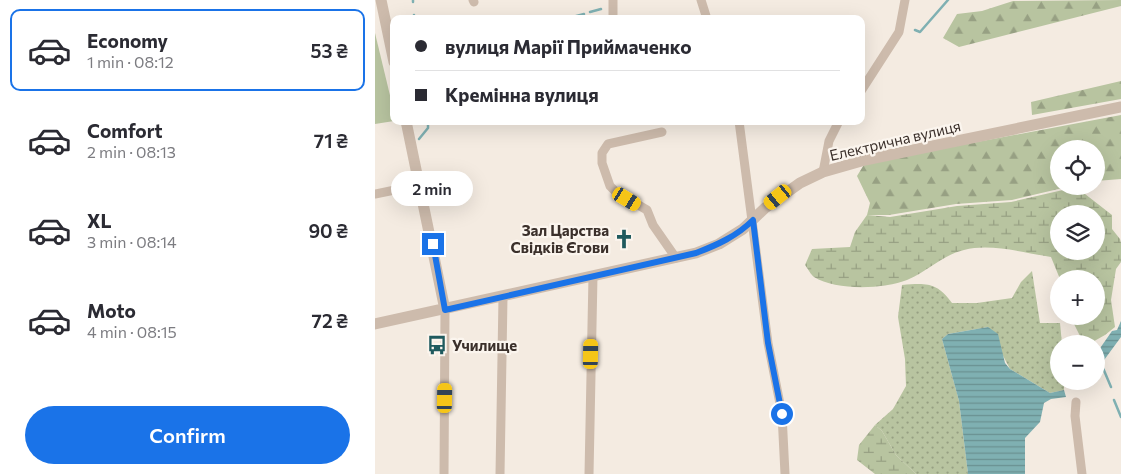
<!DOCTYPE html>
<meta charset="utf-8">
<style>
body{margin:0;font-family:Commissioner,sans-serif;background:#f2f2f3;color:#2b2b33;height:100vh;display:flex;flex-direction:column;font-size:19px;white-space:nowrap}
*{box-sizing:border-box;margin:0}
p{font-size:16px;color:#7c7c81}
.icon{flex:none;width:28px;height:28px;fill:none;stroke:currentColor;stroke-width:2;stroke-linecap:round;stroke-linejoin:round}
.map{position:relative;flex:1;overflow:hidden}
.panel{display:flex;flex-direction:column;background:#fff;width:375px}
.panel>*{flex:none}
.banner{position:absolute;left:15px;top:15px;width:475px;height:110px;border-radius:10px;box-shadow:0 5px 20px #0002;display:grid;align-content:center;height:110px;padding:0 25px;background:#fff}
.fabs{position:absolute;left:675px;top:140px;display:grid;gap:10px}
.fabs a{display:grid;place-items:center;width:55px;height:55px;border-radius:50%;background:#fff;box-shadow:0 5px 20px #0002;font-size:25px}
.end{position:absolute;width:22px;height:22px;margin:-11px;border:6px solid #1a73e8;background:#fff;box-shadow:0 0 0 2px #fff}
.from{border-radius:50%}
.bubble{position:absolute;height:35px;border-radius:18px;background:#fff;box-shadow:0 5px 20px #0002;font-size:16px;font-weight:600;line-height:35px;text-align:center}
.car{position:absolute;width:15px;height:30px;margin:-15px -8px;border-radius:6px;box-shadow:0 0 4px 1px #0007;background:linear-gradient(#f5c518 24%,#345 0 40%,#f5c518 0 76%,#345 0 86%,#f5c518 0)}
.banner b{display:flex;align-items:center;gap:18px;height:48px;font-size:19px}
.banner b+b{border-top:1px solid #e1e1e2}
.banner i{width:12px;height:12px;background:#2b2b33}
ul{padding:9px 0 0;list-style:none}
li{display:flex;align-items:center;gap:15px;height:82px;margin:0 10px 8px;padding:0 15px;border:2px solid transparent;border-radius:10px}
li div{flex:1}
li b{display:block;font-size:19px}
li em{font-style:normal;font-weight:600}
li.active{border-color:#1a73e8}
li>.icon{width:45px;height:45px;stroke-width:1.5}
.cta{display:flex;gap:10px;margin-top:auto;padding:10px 25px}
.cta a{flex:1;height:58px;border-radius:30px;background:#1a73e8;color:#fff;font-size:20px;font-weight:600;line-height:58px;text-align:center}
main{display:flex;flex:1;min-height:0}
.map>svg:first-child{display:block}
</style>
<main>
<section class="panel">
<ul>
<li class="active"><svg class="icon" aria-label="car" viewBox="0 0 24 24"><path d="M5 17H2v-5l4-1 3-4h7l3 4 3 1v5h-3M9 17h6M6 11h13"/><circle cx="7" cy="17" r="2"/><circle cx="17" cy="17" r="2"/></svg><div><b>Economy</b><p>1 min · 08:12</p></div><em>53 ₴</em></li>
<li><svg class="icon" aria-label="car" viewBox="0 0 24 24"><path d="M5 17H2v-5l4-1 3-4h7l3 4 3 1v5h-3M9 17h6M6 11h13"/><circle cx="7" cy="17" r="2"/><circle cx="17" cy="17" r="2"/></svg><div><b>Comfort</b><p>2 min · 08:13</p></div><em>71 ₴</em></li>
<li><svg class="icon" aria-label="car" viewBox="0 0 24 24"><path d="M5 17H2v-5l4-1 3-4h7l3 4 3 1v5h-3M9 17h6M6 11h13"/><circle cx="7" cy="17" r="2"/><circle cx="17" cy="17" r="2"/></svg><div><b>XL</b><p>3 min · 08:14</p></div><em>90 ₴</em></li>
<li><svg class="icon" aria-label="car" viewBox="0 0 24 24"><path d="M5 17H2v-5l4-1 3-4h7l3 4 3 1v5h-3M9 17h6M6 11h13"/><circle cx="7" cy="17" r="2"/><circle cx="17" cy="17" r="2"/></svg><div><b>Moto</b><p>4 min · 08:15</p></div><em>72 ₴</em></li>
</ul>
<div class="cta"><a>Confirm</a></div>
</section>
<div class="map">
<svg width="746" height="474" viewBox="0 0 746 474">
<defs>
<pattern id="grass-dots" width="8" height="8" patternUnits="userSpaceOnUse" patternTransform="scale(1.25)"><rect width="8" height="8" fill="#b8c4a0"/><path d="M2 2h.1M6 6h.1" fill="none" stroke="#97a083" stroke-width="1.8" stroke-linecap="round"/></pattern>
<pattern id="forest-firs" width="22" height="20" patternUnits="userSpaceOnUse" patternTransform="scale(1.25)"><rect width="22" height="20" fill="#b8c4a0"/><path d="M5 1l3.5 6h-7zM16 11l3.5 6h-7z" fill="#97a083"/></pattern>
<pattern id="wetland-marsh" width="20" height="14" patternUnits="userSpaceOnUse" patternTransform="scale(1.25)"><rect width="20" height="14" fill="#b8c4a0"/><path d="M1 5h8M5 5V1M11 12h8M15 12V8" fill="none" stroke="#97a083"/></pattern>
<pattern id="water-rules" width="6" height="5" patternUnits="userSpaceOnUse" patternTransform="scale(1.25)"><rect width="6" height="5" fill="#7fb0b2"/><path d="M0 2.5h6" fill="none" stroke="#699091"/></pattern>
</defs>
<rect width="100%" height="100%" fill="#f4ebe1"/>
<!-- grass -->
<path fill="url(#grass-dots)" d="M657,271L665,323H685L687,344H684V381H689V390L675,393L635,369L613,327L573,334L567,339L584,401L593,474H541L521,455L507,431L500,425L518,409L531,386L530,359L523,317L527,285C551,283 562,282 577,303H602L637,298L646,282Z"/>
<!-- forest -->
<path fill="url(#forest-firs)" d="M746,0V6L584,47L568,38L582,14L607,11L638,1Z
M746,81V99L657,115L656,102Z
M746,115V179L721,181V149H684V186H696L637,200L581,204L514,215H492L495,203L482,176L490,163Z"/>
<!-- wetland -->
<path fill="url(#wetland-marsh)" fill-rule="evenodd" d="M688,190L710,194L737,215V229L745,239L746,243V262L741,269L736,300L740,327L730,335L714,344H709L695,316H721V279H685L676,257C649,253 616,243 589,250C567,255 552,272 532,280C509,289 461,291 439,277C436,275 433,269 430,265L437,249L475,247L480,232L492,215L515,217L582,206L636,202ZM684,214H721V251H684Z
M500,425L507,431L521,455L541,474H500L482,460L484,445Z"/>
<!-- green -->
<path fill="#b8c4a0" d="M0,33L19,112V121L0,124Z"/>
<!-- water -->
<path fill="url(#water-rules)" d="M746,321V337L721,371V354L737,331L742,330Z
M613,327L623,334L630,363L635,369L675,393L689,390L691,397L676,399L669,403L665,422L650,438V474H593L584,401L567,339L573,334Z"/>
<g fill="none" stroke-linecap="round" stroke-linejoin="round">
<!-- stream -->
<path stroke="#7fb0b2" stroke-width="2.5" d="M38,0V2
M215,12L226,9
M39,15L40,19
M190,19L209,14
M540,30L545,32L573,0
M44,139L53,128V121
M725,361L736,387
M739,400L746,417"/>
<!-- minor -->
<path stroke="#cdbbac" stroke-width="9" d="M98,0L99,2
M238,0V19
M326,0L332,19
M486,91L524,32L530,0
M364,121L393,343L407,414L410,474
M287,132L233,144L227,153V163L235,186L241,192L272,210L278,225L301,258
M448,172L454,141L464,121
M0,194L44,185
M701,402L700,416L707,474
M69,474L70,310
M125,474L128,297
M214,474L218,276"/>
<!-- tertiary -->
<path stroke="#cdbbac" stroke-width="11" d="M6,0L19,62
M31,121L70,310
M0,324L321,253L344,244L368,229L390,208L425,183L448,172L490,160L746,107"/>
</g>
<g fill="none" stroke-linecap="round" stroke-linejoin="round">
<!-- route -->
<path stroke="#1a73e8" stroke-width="6" d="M58,244L70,310L321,253C342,245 362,236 378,220L393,343L407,414"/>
</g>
<!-- icons -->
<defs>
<symbol id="church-bare" viewBox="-9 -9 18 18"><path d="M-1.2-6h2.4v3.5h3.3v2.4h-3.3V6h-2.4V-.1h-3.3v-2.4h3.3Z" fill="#1f5a5e" stroke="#fbf5ee" stroke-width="2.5" paint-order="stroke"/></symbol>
<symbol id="bus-bare" viewBox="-9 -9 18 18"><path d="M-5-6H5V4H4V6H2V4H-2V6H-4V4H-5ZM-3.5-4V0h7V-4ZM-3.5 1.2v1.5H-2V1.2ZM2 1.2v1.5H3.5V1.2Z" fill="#1f5a5e" stroke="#fbf5ee" stroke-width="2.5" paint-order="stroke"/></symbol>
</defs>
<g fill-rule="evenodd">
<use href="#church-bare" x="235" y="225" width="28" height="28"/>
<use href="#bus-bare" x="48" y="331" width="28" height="28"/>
</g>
<g text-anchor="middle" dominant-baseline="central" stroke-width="4.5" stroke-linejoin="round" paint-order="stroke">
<!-- street labels -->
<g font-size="15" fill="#3b302b" stroke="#fbf5ee">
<text transform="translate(520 140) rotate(-13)">Електрична вулиця</text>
</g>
<!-- poi labels -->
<g font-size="15" font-weight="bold" fill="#3b302b" stroke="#fbf5ee" text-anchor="end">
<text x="234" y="230">Зал Царства<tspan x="234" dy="17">Свідків Єгови</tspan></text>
<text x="77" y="345" text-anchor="start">Училище</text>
</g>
</g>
</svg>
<div class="fabs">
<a><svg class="icon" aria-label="locate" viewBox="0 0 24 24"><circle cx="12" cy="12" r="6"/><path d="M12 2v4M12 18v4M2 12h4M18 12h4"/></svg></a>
<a><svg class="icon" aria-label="layers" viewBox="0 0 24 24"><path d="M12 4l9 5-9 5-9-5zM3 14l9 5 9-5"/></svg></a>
<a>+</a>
<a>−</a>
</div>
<i class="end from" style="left:407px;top:414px"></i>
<i class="end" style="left:58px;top:244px"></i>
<div class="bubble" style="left:16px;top:171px;width:82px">2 min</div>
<i class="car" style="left:403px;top:197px;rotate:231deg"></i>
<i class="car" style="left:252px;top:199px;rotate:121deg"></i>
<i class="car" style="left:216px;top:354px;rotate:1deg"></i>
<i class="car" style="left:70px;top:398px;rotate:1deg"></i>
<div class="banner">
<b><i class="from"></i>вулиця Марії Приймаченко</b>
<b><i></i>Кремінна вулиця</b>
</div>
</div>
</main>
